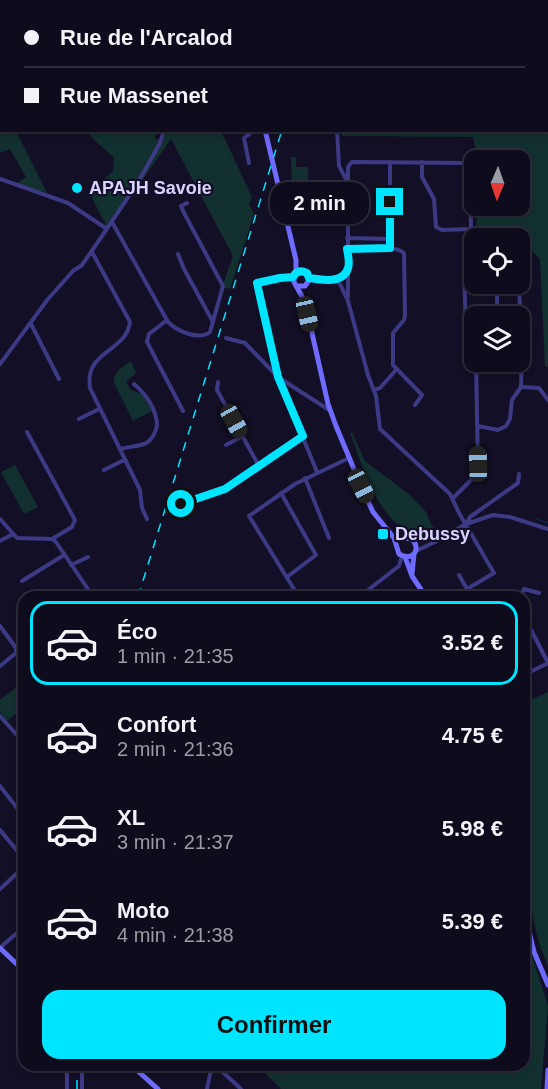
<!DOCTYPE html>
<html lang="fr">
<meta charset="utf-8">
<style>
body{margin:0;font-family:Arial,sans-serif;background:#171425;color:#f1f3f6;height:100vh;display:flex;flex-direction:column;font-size:22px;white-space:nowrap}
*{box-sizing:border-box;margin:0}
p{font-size:20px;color:#9b9ba3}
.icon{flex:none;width:33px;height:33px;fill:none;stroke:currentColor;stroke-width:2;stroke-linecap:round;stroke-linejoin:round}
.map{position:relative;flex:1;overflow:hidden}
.panel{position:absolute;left:18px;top:591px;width:512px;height:480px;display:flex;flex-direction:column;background:#0e0b1c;border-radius:18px;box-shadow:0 3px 9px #0003,0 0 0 2px #2e2b3b}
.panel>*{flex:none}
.guide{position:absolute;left:0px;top:0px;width:549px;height:132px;box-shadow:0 3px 9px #0003,0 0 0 2px #2e2b3b;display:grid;align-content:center;height:132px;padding:0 24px;background:#0e0b1c}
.needle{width:39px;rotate:182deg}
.fabs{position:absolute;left:464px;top:150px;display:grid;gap:12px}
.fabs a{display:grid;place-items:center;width:66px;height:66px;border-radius:12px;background:#0e0b1c;box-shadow:0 3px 9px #0003,0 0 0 2px #2e2b3b;font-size:30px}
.end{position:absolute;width:27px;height:27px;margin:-14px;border:8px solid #00e5ff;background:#111;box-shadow:0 0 0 3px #111}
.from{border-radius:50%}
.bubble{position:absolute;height:42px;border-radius:18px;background:#0e0b1c;box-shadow:0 3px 9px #0003,0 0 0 2px #2e2b3b;font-size:20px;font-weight:700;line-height:42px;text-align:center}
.car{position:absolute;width:18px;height:36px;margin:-18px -9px;border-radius:8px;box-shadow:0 0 4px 2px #0007;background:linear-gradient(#222 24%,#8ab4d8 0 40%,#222 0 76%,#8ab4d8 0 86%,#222 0)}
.guide b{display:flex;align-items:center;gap:21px;height:57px;font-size:22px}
.guide b+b{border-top:2px solid #2e2b3b}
.guide i{width:15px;height:15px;background:#f1f3f6}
ul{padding:10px 0 0;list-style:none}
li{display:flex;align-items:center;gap:18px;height:84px;margin:0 12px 9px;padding:0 12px;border:3px solid transparent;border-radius:18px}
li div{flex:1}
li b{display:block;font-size:22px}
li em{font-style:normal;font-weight:700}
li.current{border-color:#00e5ff}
li>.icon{width:54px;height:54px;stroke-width:1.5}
.cta{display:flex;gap:12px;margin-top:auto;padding:12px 24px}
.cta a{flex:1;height:69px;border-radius:18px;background:#00e5ff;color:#111;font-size:24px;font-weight:700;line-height:69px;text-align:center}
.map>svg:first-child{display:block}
</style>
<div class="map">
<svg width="548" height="1089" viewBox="0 0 548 1089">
<rect width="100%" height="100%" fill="#130f26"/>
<!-- green -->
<path fill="#12302f" d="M444,0H548V367L545,366L540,259L519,238L476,227L478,206H519V160H478L473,137L342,136L341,131L548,130V2Z
M0,97L2,130L16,131L47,193L16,184L26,177L10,149L0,153Z
M157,130L155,139H163L166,131H221L252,197L249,205L254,214L230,289L222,287L233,256L171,139L108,229L89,192L113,171L114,158L89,135L91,131Z
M291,157H296V167H308L309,195H292Z
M131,361L136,373L126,382L131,390L142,394L152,411L133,421L114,383C113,372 122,367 131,361Z
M352,432L365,461L410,495L426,512L432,526L441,531L429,540C423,538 399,527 396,523C371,500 362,464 350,433Z
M15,465L38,507L24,514L1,472Z
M24,681V707L7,721L0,712V700Z
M548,692V966C537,941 531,916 530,888C529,863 532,838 524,814V703Z
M524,930L548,1006L541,1089H281L257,1065H524Z"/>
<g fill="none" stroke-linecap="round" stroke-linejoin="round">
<!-- stream -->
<path stroke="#0c2248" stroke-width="1.5" d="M536,519L548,523"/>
<!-- street -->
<path stroke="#3d3a85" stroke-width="4" d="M14,0V2
M233,0V2
M199,2L200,0
M0,14H2
M337,130L339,166L347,181
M422,162V177L434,199L436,227L442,230L471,229
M249,163L244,138L255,130
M0,179L68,203L107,229
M112,222L168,322C177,331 199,341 210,332L223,286L183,211L181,206L187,203
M471,229L480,238
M347,238L390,239
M390,248V162
M347,249C362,249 393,244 404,253L405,316L404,320L393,333V365L422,395L415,405
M474,251L467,258L464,266L466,336L468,342L474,350
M92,252L130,322C126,353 84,350 90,388L140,490L142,508L147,519
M178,254L184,269L213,322
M293,277H281L257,283L278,377L329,410
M309,278L337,280L341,286L348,301L368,375L376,396L380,429L450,494L459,513L494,573L467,589L459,575
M337,280L343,276L348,269V167L352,162L466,163L470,168L471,229
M348,297V269
M497,316V284
M167,320L149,334L147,342L183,411
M31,324L59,379
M226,338L245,343L278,377L317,472
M0,364L48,299L73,271L82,265L100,239L137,184L160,143L164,130
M218,382L217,390L259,466
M521,387L539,388L548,400
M374,390L380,388L396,370
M79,419L99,409
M478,426L498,430L506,426L510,419L512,400L521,387L522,351L519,284
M27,432L75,520L72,527L52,539
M226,445L243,436
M120,449C139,444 151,449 157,426C157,410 146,394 134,384
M104,470L124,460
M305,478L329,538
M281,493L316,555L287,577
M453,498L474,477L478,469L476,362
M181,504L225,489L303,436
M0,519L17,538L52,539L56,542L92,595L97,597
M467,523L470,517L518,483L519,474
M0,541L13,534
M416,551L441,539L466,524L493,515L510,517L548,529
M71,565L88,557
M22,581L64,555
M254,592L257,597
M297,594L249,516L295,484L349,458
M174,597H175
M359,597L399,566L402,556
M521,597L524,589L539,593
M524,621L528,624L548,663
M0,626L16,648V653L0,666
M524,675L548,663
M0,716L24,743
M0,786L24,817
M0,830L24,859
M0,889L24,867
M2,946L24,927
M215,1065L241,1089
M67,1089V1065
M82,1089V1065
M207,1089L212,1065"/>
<!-- secondary -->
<path stroke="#6f6bff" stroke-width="5" d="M544,0V2
M246,2V0
M548,13V14
M265,130L296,260V273
M301,271L294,275V282L305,302L328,404L336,426L361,486L373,512L394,538L399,554C412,562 422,550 412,539L402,538
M297,286H305L309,280L307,273L301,271
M405,557L412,576L426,597
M412,574L414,554
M524,910L534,952L548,985
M0,948L24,971
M131,1065L158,1089
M547,1089L548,1070"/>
<!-- rail -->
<path stroke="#00e5ff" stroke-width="1.5" stroke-dasharray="9 8" stroke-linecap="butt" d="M321,2L322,0
M138,597L282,130
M77,1089V1065"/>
</g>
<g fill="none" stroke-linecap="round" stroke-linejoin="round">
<!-- route -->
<path stroke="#00e5ff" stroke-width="8" d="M181,504L225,489L303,436L278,377L257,283L280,278L293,277C296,271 301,270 307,273L309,278C321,280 344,284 348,268C350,263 348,254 347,249L390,248V202"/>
</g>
<!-- markers -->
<g fill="#00e5ff" stroke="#130f26" stroke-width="2">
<circle cx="77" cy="188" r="6"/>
<rect x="377" y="528" width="12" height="12" rx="3"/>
</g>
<g text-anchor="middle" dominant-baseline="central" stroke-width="4.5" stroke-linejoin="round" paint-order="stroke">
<!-- poi labels -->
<g font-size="18" font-weight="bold" fill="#d9d4ff" stroke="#130f26" text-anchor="start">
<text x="89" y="188">APAJH Savoie</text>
<text x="395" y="534">Debussy</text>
</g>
</g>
</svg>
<div class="fabs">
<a><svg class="needle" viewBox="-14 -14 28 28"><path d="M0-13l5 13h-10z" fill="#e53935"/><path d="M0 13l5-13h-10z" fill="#9b9ba3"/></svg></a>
<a><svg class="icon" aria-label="locate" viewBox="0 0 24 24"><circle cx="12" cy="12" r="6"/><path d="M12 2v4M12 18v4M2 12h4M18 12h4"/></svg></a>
<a><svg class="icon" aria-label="layers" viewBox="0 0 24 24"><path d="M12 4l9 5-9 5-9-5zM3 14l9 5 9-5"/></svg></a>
</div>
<i class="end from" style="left:181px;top:504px"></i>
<i class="end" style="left:390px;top:202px"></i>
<div class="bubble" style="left:270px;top:182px;width:99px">2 min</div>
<i class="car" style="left:307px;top:314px;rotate:167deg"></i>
<i class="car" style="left:234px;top:421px;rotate:151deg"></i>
<i class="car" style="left:478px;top:464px;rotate:359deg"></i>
<i class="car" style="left:361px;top:486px;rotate:153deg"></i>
<div class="guide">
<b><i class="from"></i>Rue de l'Arcalod</b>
<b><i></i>Rue Massenet</b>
</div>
<section class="panel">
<ul>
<li class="current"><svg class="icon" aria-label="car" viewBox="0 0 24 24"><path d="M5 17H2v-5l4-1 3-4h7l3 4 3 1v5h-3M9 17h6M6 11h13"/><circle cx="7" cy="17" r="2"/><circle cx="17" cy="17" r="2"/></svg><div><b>Éco</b><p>1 min · 21:35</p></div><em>3.52 €</em></li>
<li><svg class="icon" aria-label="car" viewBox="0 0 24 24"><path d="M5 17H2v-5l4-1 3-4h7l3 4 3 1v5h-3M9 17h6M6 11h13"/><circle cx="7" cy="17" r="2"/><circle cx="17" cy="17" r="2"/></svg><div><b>Confort</b><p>2 min · 21:36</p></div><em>4.75 €</em></li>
<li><svg class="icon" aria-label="car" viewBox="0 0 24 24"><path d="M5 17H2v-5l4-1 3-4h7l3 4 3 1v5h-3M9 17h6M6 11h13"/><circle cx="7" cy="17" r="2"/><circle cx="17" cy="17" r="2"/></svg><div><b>XL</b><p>3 min · 21:37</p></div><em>5.98 €</em></li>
<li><svg class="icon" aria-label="car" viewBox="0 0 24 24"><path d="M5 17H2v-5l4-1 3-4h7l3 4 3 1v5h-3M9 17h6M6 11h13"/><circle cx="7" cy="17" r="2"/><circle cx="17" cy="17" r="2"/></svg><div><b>Moto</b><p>4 min · 21:38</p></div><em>5.39 €</em></li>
</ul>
<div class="cta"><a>Confirmer</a></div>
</section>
</div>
